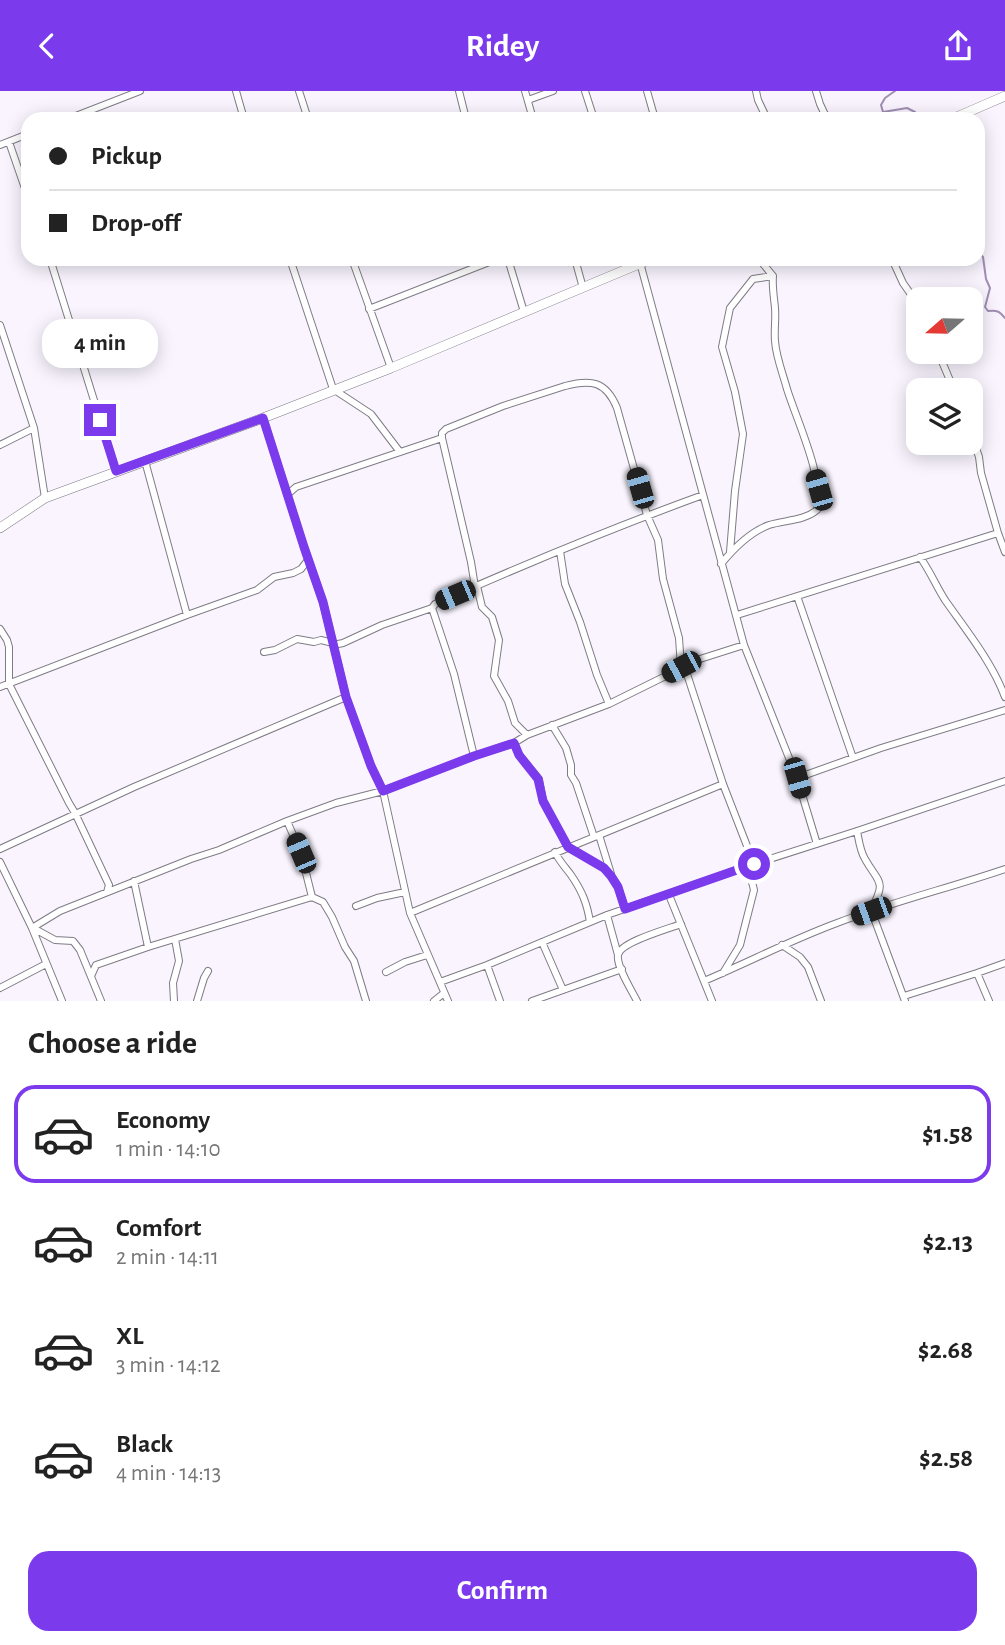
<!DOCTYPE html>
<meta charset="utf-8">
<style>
body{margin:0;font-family:"Alegreya Sans",sans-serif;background:#f6f6f6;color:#222;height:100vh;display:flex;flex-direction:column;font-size:26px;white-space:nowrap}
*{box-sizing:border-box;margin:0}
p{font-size:23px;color:#767676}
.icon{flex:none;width:38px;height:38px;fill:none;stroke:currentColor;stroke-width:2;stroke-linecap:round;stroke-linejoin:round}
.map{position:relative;height:910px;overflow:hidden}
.details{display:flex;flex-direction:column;background:#fff;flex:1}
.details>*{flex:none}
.top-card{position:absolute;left:21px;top:21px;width:964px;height:154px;border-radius:21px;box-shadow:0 4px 18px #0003;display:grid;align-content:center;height:154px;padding:0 28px;background:#fff}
.needle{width:46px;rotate:250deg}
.buttons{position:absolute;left:906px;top:196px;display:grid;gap:14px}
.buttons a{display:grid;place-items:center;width:77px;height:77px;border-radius:14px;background:#fff;box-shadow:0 4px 18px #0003;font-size:35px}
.end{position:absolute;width:32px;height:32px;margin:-16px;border:9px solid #7c3aed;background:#fff;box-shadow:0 0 0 4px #fff}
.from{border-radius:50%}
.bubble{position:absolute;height:49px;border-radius:21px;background:#fff;box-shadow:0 4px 18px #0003;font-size:23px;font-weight:700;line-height:49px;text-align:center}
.car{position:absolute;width:21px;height:42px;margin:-21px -10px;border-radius:9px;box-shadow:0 0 5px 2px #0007;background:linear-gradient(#222 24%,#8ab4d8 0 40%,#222 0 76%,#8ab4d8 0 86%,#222 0)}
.top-card b{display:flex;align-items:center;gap:24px;height:66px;font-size:26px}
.top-card b+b{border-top:2px solid #e0e0e0}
.top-card i{width:18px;height:18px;background:#222}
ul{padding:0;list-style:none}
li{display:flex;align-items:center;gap:21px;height:98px;margin:0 14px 10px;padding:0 14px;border:4px solid transparent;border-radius:21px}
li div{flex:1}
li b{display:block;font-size:26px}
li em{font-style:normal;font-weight:700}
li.active{border-color:#7c3aed}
li>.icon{width:63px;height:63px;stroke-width:1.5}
h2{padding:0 28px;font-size:32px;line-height:84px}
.action{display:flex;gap:14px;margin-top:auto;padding:14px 28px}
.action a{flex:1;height:80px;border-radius:21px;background:#7c3aed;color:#fff;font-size:28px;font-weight:700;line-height:80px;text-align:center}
header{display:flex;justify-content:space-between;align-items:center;height:91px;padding:0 28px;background:#7c3aed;color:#fff;font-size:32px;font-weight:700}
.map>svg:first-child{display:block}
</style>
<header><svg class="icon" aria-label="back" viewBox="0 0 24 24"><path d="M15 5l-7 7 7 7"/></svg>Ridey<svg class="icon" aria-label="share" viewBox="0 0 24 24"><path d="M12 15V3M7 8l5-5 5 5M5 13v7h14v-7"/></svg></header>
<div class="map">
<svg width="1005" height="910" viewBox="0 0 1005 910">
<rect width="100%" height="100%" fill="#f9f4fe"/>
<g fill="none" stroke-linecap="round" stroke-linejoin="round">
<!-- stream -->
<path stroke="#a18fb4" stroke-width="2" d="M895,0L885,7L881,14L883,21L907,17L915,21L916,28
M978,161L983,166L986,188L990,197L985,216L988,220C997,219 999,220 1005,227"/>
<defs>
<path id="street" d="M236,0L244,28
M299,0L308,28
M459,0L466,28
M525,0L533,28
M585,0L594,28
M647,0L655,28
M756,0L758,9L767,28
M816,0L820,13L827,28
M528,9L553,0
M68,28L140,0
M9,51L28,106
M0,54L28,43
M50,168L116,380
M290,168L333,298L371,323L400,361
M352,168L391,277
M508,168L524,221
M575,168L583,197
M639,168L744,554L797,687L817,753
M892,168L903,192L919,215
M369,218L497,168
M0,234L34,337L45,407
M938,261L954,299
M263,327L304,456L323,511L346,606L371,675L383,700L410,822L448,910
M971,342L979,366L981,382L998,442
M0,354L34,337
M145,370L187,524
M288,403L296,396L442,347
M560,460L565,493L580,531L597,584L609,613
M730,461L735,400L743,343L735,301L722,256L730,217L753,188L773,185
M920,466C930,480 936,495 945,509C966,539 992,571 1005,606
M721,473C734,457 750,441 769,434C785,429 804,430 817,419C824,386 797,330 787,298C783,283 776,266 775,250C774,239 776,228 775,217C774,206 772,196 773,185L759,168
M477,495L482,516L492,526L499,549L494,585L508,610L515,632L527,644
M475,496L471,471L442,347V342L446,338L503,315L565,295C591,288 606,290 617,317L647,424L658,449L663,488L679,547L681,576
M797,505L853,667
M432,517L454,583L474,665
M737,524L998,442L1005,461
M0,538L7,549L9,556V593L69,712L75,722L109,794L107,801
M333,554L343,552L382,534L432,517L435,513C523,474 612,437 703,404
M264,561L275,559L297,548L314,551L321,549L333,552
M684,574L723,693L754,773L751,787L754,799L740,854L723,882
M0,596L187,524L257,499L274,486L293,482L301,478L308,469
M552,634L566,657L571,674V684L576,692L594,746
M514,652L519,664L539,688L543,710L568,756L604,777L611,785L618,796L625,818
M797,687L881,657L1005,619
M287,730L301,762L312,806L323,811L332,826L345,856L354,870L366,910
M857,740C859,750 860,760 865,768C879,793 887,789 871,819L905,910
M599,744L611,783
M0,758L134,696L346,606
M555,761C559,770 566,777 571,784C582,800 587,812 590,831
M0,771L32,837L62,910
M134,790L148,856
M669,804L712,910
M356,815L377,807L405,801
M410,822L723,693
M607,824L618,864
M32,837L60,820L191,768L219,759L287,730L336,712L383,700L474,665L514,652L527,644L609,613L700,568L744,554
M33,837L55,849L73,850L80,859L101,910
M542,851L563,899
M782,854L800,866L808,876L821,910
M487,874L500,910
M386,881L405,871L427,864
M977,882L1005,872
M91,885L96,874L148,856L312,806
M704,890C749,871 791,849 837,832C892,811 949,797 1005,778
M440,891L487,874L607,824L754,773L857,740L1005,690
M0,897L46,873
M904,905L977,882L989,910
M174,910L173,892L179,870L175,848
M197,910L204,887L208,880
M434,910L444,902
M532,910L622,878
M637,910C632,900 616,875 618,864C620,851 668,838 681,833"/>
<path id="secondary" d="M952,28L1005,5
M0,437L45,407L263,327L391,277L651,168"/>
</defs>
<!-- street casing -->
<use href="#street" stroke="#7f7b84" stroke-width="8"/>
<!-- secondary casing -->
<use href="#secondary" stroke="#7f7b84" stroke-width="10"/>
<!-- street -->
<use href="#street" stroke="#fff" stroke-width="6"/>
<!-- secondary -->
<use href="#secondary" stroke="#fff" stroke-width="9"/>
</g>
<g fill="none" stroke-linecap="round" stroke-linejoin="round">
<!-- route -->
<path stroke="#7c3aed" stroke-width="9" d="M100,329L116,380L263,327L304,456L323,511L346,606L371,675L383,700L474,665L514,652L519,664L538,688L543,710L568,756L604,777L611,785L618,796L625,818L754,773"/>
</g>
</svg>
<div class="buttons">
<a><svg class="needle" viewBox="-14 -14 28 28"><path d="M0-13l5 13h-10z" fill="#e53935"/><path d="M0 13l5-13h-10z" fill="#767676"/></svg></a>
<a><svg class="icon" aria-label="layers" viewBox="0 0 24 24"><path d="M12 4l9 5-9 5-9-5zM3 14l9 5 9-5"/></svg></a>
</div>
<i class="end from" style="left:754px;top:773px"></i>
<i class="end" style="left:100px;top:329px"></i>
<div class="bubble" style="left:42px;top:228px;width:116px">4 min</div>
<i class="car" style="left:640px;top:397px;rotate:344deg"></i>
<i class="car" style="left:819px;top:399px;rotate:344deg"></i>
<i class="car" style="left:455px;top:504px;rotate:247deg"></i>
<i class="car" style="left:681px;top:576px;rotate:242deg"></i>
<i class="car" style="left:797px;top:687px;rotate:164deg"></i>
<i class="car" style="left:301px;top:762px;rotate:337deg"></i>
<i class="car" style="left:871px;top:820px;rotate:250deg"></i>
<div class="top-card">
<b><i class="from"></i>Pickup</b>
<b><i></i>Drop-off</b>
</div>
</div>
<section class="details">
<h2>Choose a ride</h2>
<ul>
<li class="active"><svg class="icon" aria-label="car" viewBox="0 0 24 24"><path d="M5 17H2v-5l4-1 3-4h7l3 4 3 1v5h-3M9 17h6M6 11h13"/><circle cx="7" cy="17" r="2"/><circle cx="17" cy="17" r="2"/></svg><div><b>Economy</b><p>1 min · 14:10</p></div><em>$1.58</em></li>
<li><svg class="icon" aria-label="car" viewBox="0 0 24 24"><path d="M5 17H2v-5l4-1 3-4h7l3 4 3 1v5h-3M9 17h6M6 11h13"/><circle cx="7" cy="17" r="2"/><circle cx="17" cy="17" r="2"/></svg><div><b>Comfort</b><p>2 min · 14:11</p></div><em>$2.13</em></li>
<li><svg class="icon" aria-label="car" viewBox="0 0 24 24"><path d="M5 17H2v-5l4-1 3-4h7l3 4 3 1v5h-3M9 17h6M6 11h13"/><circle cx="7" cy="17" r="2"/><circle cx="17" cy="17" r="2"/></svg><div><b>XL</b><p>3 min · 14:12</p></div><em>$2.68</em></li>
<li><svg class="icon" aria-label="car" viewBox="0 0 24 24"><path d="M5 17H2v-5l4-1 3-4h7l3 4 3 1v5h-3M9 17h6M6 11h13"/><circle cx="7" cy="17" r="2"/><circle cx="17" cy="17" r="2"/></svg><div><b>Black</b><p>4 min · 14:13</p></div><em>$2.58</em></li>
</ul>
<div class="action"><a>Confirm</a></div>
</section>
